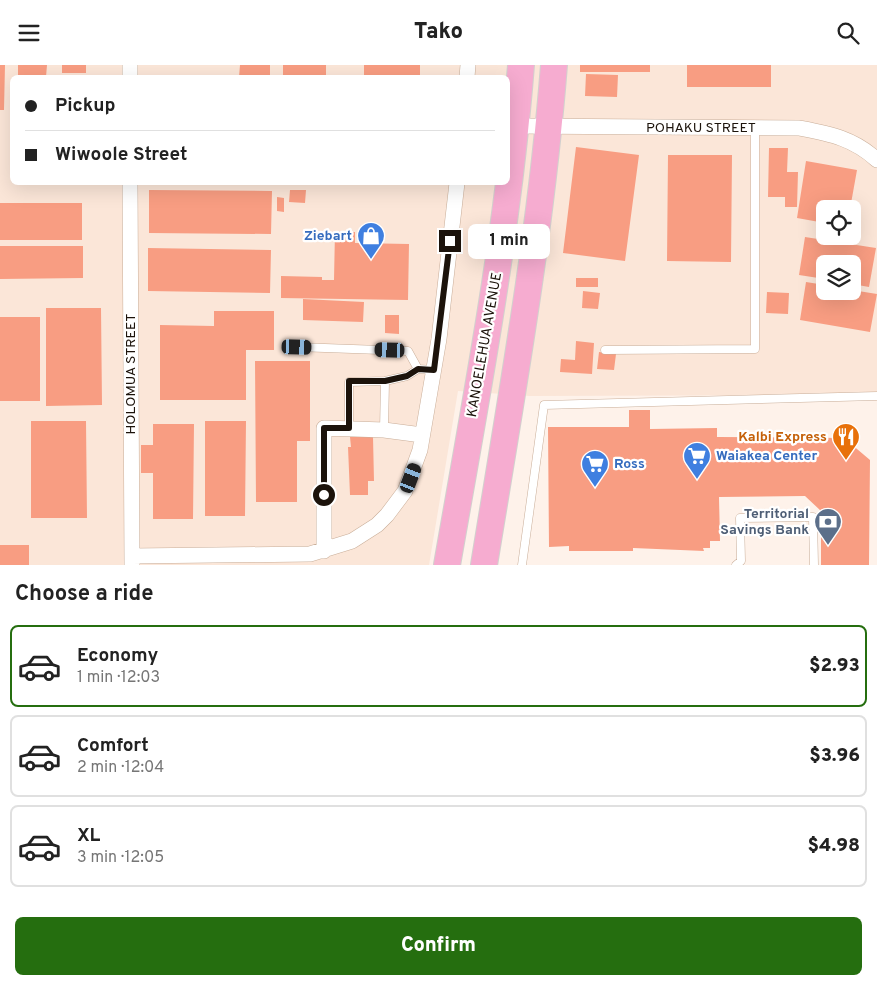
<!DOCTYPE html>
<meta charset="utf-8">
<style>
body{margin:0;font-family:Overpass,sans-serif;background:#f6f6f6;color:#222;height:100vh;display:flex;flex-direction:column;font-size:19px;white-space:nowrap}
*{box-sizing:border-box;margin:0}
p{font-size:16px;color:#767676}
.icon{flex:none;width:28px;height:28px;fill:none;stroke:currentColor;stroke-width:2;stroke-linecap:round;stroke-linejoin:round}
.map{position:relative;height:500px;overflow:hidden}
.drawer{display:flex;flex-direction:column;background:#fff;flex:1}
.drawer>*{flex:none}
.guide{position:absolute;left:10px;top:10px;width:500px;height:110px;border-radius:8px;box-shadow:0 5px 20px #0002;display:grid;align-content:center;height:110px;padding:0 15px;background:#fff}
.fabs{position:absolute;left:816px;top:135px;display:grid;gap:10px}
.fabs a{display:grid;place-items:center;width:45px;height:45px;border-radius:8px;background:#fff;box-shadow:0 5px 20px #0002;font-size:25px}
.end{position:absolute;width:22px;height:22px;margin:-11px;border:6px solid #1c130b;background:#fff;box-shadow:0 0 0 2px #fff}
.from{border-radius:50%}
.bubble{position:absolute;height:35px;border-radius:8px;background:#fff;box-shadow:0 5px 20px #0002;font-size:16px;font-weight:800;line-height:35px;text-align:center}
.car{position:absolute;width:15px;height:30px;margin:-15px -8px;border-radius:6px;box-shadow:0 0 4px 1px #0007;background:linear-gradient(#222 24%,#8ab4d8 0 40%,#222 0 76%,#8ab4d8 0 86%,#222 0)}
.guide b{display:flex;align-items:center;gap:18px;height:48px;font-size:19px}
.guide b+b{border-top:1px solid #e0e0e0}
.guide i{width:12px;height:12px;background:#222}
ul{padding:0;list-style:none}
li{display:flex;align-items:center;gap:15px;height:82px;margin:0 10px 8px;padding:0 5px;border:2px solid #e0e0e0;border-radius:8px}
li div{flex:1}
li b{display:block;font-size:19px}
li em{font-style:normal;font-weight:800}
li.on{border-color:#256e0f}
li>.icon{width:45px;height:45px;stroke-width:1.5}
h2{padding:0 15px;font-size:22px;line-height:60px}
.action{display:flex;gap:10px;margin-top:auto;padding:10px 15px}
.action a{flex:1;height:58px;border-radius:8px;background:#256e0f;color:#fff;font-size:20px;font-weight:800;line-height:58px;text-align:center}
header{display:flex;justify-content:space-between;align-items:center;height:65px;padding:0 15px;background:#fff;font-size:22px;font-weight:800}
.map>svg:first-child{display:block}
</style>
<header><svg class="icon" aria-label="menu" viewBox="0 0 24 24"><path d="M4 6h16M4 12h16M4 18h16"/></svg>Tako<svg class="icon" aria-label="search" viewBox="0 0 24 24"><circle cx="10" cy="10" r="6"/><path d="M15 15l6 6"/></svg></header>
<div class="map">
<svg width="877" height="500" viewBox="0 0 877 500">
<rect width="100%" height="100%" fill="#fef2ea"/>
<!-- industrial -->
<path fill="#fbe6d8" fill-rule="evenodd" d="M0,0H877V330L530,331L458,326L429,500H0ZM12,12H508V118H12ZM825,144H852V171H825ZM825,199H852V226H825Z"/>
<!-- building -->
<path fill="#f89d82" d="M0,0H5L4,45H0Z
M18,0H47L46,12H18Z
M62,0H86V8H62Z
M240,0H270V12H239Z
M283,0H326V12H283Z
M364,0H420V12H364Z
M580,0H650V7H580Z
M687,0H771V22H687Z
M586,9L618,10L617,32L585,31Z
M146,10H224V12H146Z
M576,82L639,90L625,196L563,188Z
M769,83H788L787,107H798L797,142H785V132H768Z
M668,90H732L731,197L667,196Z
M806,96L857,105L850,144H825V158L797,153Z
M149,125L272,126L271,169L149,168Z
M290,125H306L305,138L289,137Z
M277,132L284,133V147L277,146Z
M0,138H82V175H0Z
M335,166L355,167V178L409,179L408,235L281,233V211L322,212V215H334Z
M805,172L876,183L869,222L852,219V199H825V214L799,210Z
M0,181H83V213L0,214Z
M148,183L271,185L270,228L148,226Z
M576,213H598V222H576Z
M806,217L825,220V226L852,225L877,229L870,267L800,255Z
M583,226L600,228L598,244L582,243Z
M767,227L789,228L788,249L766,248Z
M303,234L364,237L363,257L303,255Z
M46,243H101L102,340L46,341Z
M214,246H274V285H246V335H160V260L214,261Z
M385,250H399V269L385,268Z
M0,252H40V336H0Z
M576,276L594,278L592,309L560,307L561,294L575,295Z
M599,287L616,289L614,305L597,304Z
M255,296H310V376H297V437H256Z
M629,345H650V364L717,363V372L844,373L870,395L869,500H821V446L805,431L719,432L720,476H710V483H703L704,486L633,483V486H569V481L549,482L548,362H629Z
M31,356H86L87,453H31Z
M205,356H246L245,451H205Z
M153,359H194L193,454H153V408H141V380H153Z
M350,372H373L374,416H368V430H350L348,382H351Z
M0,480H29V500H0Z"/>
<g fill="none" stroke-linecap="round" stroke-linejoin="round">
<defs>
<path id="lane" d="M297,282L408,286L418,304
M605,285L755,284V63
M349,363V317L385,316L407,311L418,304L433,305
M384,365L385,316
M522,500L544,340L877,331
M736,500L741,496L740,453L813,452L814,500"/>
<path id="street" d="M130,0V12
M467,12L468,0
M516,61L799,63C830,69 853,73 877,95
M130,118L132,500
M324,486V363L384,365L422,370
M132,491L310,489L352,476L377,460L387,450L405,426L420,385L439,274L457,118"/>
<path id="highway" d="M447,500C476,334 508,168 521,0
M484,500C511,334 541,168 554,0"/>
</defs>
<!-- lane casing -->
<use href="#lane" stroke="#c9ae99" stroke-width="9"/>
<!-- street casing -->
<use href="#street" stroke="#c9ae99" stroke-width="16"/>
<!-- highway casing -->
<use href="#highway" stroke="#d2d0ce" stroke-width="28"/>
<!-- lane -->
<use href="#lane" stroke="#fff" stroke-width="8"/>
<!-- street -->
<use href="#street" stroke="#fff" stroke-width="15"/>
<!-- highway -->
<use href="#highway" stroke="#f6acd0" stroke-width="26"/>
</g>
<g fill="none" stroke-linecap="round" stroke-linejoin="round">
<!-- route -->
<path stroke="#1c130b" stroke-width="6" d="M324,430V363H349V316H385L407,311L418,304L434,305L450,176"/>
</g>
<!-- icons -->
<defs>
<symbol id="shop-pin" viewBox="-11 -11 22 30"><path d="M0 17L-7.5 6A9.5 9.5 0 1 1 7.5 6Z" fill="#3f7fe0" stroke="#fff"/><path d="M-5-2.5h2.3a2.7 3.5 0 0 1 5.4 0H5L5.5 6h-11ZM-1.5-2.5h3a1.5 2.3 0 0 0-3 0Z" fill="#fff"/></symbol>
<symbol id="restaurant-pin" viewBox="-11 -11 22 30"><path d="M0 17L-7.5 6A9.5 9.5 0 1 1 7.5 6Z" fill="#e8710a" stroke="#fff"/><path d="M-5-6h1v4h1v-4h1v4h1v-4h1v5L-1.5 .5V6h-2V.5L-5-1ZM5-6V6H3V1.5H1.5Q1.5-4 5-6Z" fill="#fff"/></symbol>
<symbol id="supermarket-pin" viewBox="-11 -11 22 30"><path d="M0 17L-7.5 6A9.5 9.5 0 1 1 7.5 6Z" fill="#3f7fe0" stroke="#fff"/><path d="M-6-5.5h2.5l.6 2H6L4.5 2H-2.5L-4.4-4H-6ZM-1.5 3.2a1.3 1.3 0 1 0 .1 0ZM3 3.2a1.3 1.3 0 1 0 .1 0Z" fill="#fff"/></symbol>
<symbol id="bank-pin" viewBox="-11 -11 22 30"><path d="M0 17L-7.5 6A9.5 9.5 0 1 1 7.5 6Z" fill="#5c6f8a" stroke="#fff"/><path d="M-6-4H6V4H-6ZM0-2.3a2.3 2.3 0 1 0 0 4.6a2.3 2.3 0 1 0 0-4.6Z" fill="#fff"/></symbol>
</defs>
<g fill-rule="evenodd">
<use href="#shop-pin" x="355" y="155" width="32" height="43"/>
<use href="#restaurant-pin" x="830" y="356" width="32" height="43"/>
<use href="#supermarket-pin" x="681" y="375" width="32" height="43"/>
<use href="#supermarket-pin" x="579" y="383" width="32" height="43"/>
<use href="#bank-pin" x="812" y="441" width="32" height="43"/>
</g>
<g text-anchor="middle" dominant-baseline="central" stroke-width="4.5" stroke-linejoin="round" paint-order="stroke">
<!-- street labels -->
<g font-size="14" fill="#1c130b" stroke="#fff">
<text x="701" y="63">POHAKU STREET</text>
<text transform="translate(485 280) rotate(-80)">KANOELEHUA AVENUE</text>
<text transform="translate(131 309) rotate(-90)">HOLOMUA STREET</text>
</g>
<!-- shop labels -->
<g font-size="14" font-weight="bold" fill="#366cbe" stroke="#fff" text-anchor="start">
<text x="352" y="171" text-anchor="end">Ziebart</text>
<text x="716" y="391">Waiakea Center</text>
<text x="614" y="399">Ross</text>
</g>
<!-- food labels -->
<g font-size="14" font-weight="bold" fill="#c56008" stroke="#fff" text-anchor="end">
<text x="827" y="372">Kalbi Express</text>
</g>
<!-- service labels -->
<g font-size="14" font-weight="bold" fill="#4e5e75" stroke="#fff" text-anchor="end">
<text x="809" y="449">Territorial<tspan x="809" dy="16">Savings Bank</tspan></text>
</g>
</g>
</svg>
<div class="fabs">
<a><svg class="icon" aria-label="locate" viewBox="0 0 24 24"><circle cx="12" cy="12" r="6"/><path d="M12 2v4M12 18v4M2 12h4M18 12h4"/></svg></a>
<a><svg class="icon" aria-label="layers" viewBox="0 0 24 24"><path d="M12 4l9 5-9 5-9-5zM3 14l9 5 9-5"/></svg></a>
</div>
<i class="end from" style="left:324px;top:430px"></i>
<i class="end" style="left:450px;top:176px"></i>
<div class="bubble" style="left:468px;top:159px;width:82px">1 min</div>
<i class="car" style="left:297px;top:282px;rotate:92deg"></i>
<i class="car" style="left:390px;top:285px;rotate:272deg"></i>
<i class="car" style="left:411px;top:413px;rotate:21deg"></i>
<div class="guide">
<b><i class="from"></i>Pickup</b>
<b><i></i>Wiwoole Street</b>
</div>
</div>
<section class="drawer">
<h2>Choose a ride</h2>
<ul>
<li class="on"><svg class="icon" aria-label="car" viewBox="0 0 24 24"><path d="M5 17H2v-5l4-1 3-4h7l3 4 3 1v5h-3M9 17h6M6 11h13"/><circle cx="7" cy="17" r="2"/><circle cx="17" cy="17" r="2"/></svg><div><b>Economy</b><p>1 min · 12:03</p></div><em>$2.93</em></li>
<li><svg class="icon" aria-label="car" viewBox="0 0 24 24"><path d="M5 17H2v-5l4-1 3-4h7l3 4 3 1v5h-3M9 17h6M6 11h13"/><circle cx="7" cy="17" r="2"/><circle cx="17" cy="17" r="2"/></svg><div><b>Comfort</b><p>2 min · 12:04</p></div><em>$3.96</em></li>
<li><svg class="icon" aria-label="car" viewBox="0 0 24 24"><path d="M5 17H2v-5l4-1 3-4h7l3 4 3 1v5h-3M9 17h6M6 11h13"/><circle cx="7" cy="17" r="2"/><circle cx="17" cy="17" r="2"/></svg><div><b>XL</b><p>3 min · 12:05</p></div><em>$4.98</em></li>
</ul>
<div class="action"><a>Confirm</a></div>
</section>
